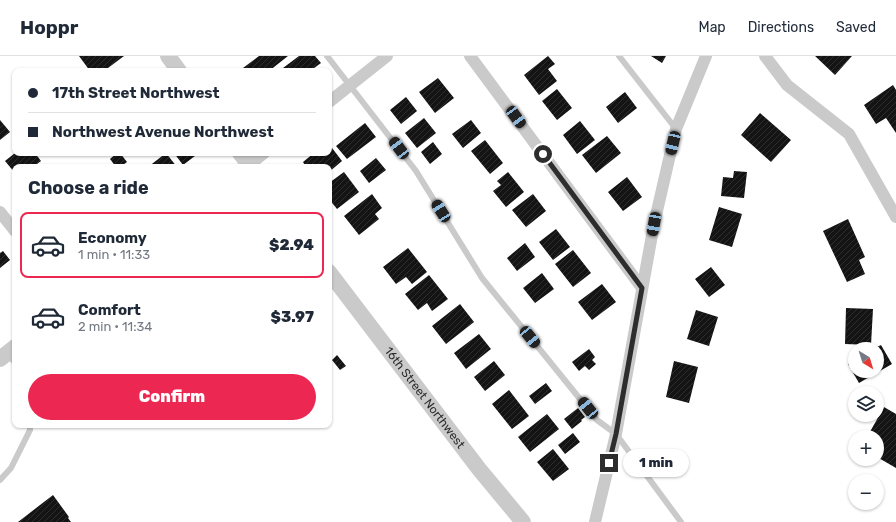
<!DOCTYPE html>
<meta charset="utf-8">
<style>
body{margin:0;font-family:Rubik,sans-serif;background:#f6f6f7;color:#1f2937;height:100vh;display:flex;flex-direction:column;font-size:15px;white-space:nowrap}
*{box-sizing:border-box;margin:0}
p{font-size:13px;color:#747a83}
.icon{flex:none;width:22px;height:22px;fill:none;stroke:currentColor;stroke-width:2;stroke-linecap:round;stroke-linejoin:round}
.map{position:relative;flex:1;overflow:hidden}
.drawer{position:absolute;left:12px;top:108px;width:320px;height:264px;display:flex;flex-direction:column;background:#fff;border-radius:8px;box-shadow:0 1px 3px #0004}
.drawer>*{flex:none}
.top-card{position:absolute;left:12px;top:12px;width:320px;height:88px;border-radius:8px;box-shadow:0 1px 3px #0004;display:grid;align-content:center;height:88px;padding:0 16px;background:#fff}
.needle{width:26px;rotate:142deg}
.tools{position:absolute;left:848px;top:286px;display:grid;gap:8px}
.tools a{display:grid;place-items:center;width:36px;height:36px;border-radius:50%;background:#fff;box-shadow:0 1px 3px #0004;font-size:20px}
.end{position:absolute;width:18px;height:18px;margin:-9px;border:5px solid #2d2d2d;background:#fff;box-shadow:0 0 0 2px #fff}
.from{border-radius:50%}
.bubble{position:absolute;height:28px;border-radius:14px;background:#fff;box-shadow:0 1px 3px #0004;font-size:13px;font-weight:800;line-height:28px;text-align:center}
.car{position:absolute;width:12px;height:24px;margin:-12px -6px;border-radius:5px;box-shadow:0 0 3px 1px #0007;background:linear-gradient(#222 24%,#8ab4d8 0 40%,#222 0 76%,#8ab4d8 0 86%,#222 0)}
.top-card b{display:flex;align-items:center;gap:14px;height:38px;font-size:15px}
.top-card b+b{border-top:1px solid #e0e1e3}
.top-card i{width:10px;height:10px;background:#1f2937}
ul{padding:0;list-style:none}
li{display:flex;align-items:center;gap:12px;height:66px;margin:0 8px 6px;padding:0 8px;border:2px solid transparent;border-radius:8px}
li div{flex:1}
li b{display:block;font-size:15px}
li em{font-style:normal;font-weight:800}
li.active{border-color:#ec2852}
li>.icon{width:36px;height:36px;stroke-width:1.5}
h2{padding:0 16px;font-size:18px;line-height:48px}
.cta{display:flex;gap:8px;margin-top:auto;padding:8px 16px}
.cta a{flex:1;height:46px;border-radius:24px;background:#ec2852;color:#fff;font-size:16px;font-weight:800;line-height:46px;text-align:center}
header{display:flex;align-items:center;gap:24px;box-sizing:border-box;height:56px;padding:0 20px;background:#fff;border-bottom:1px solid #e0e1e3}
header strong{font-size:19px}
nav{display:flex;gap:22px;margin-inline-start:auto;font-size:14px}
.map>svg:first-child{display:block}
</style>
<header>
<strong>Hoppr</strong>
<nav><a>Map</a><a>Directions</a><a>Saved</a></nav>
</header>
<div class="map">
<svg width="896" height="466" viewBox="0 0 896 466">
<defs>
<pattern id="building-hatch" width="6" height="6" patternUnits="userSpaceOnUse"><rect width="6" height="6" fill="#141414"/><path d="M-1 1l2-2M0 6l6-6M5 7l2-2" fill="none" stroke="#2e2e2e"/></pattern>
</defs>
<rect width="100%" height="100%" fill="#fff"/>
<!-- building -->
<path fill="url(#building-hatch)" d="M79,0H124L104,15H90Z
M259,0H288L269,15H239Z
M299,0H315L321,7L310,15H279Z
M548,0L555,8L548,13L557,25L539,39L524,19Z
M651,0H666L662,7Z
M815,0H852L835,19Z
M438,22L454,42L435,57L419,36Z
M893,29L896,34V77L886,62L876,68L864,49Z
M557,33L572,52L557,64L542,45Z
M625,36L637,52L618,67L606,51Z
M406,41L417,55L401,68L390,54Z
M760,57L791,84L771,106L741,79Z
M424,62L436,77L417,92L405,77Z
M0,64L10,76L0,84Z
M471,64L481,77L463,92L452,78Z
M580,65L595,84L577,98L563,79Z
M365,67L376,81L347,103L336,90Z
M607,80L621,97L596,117L582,99Z
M485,84L503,107L490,118L471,95Z
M433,86L442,98L430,108L421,96Z
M329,88L342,105L329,116V111H306L303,106L314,97H329Z
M15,97H35L41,105L33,111H15V117L5,105Z
M117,97H120L127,106L120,111H116L110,103Z
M166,97L177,111H148Z
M174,97H199L183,109Z
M376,102L386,114L369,127L360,115Z
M734,115L747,116L744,142L721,140L723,121L733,122Z
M344,116L359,136L337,153L329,143V127Z
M508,116L524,136L506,151L493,135L501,129L497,125Z
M627,121L642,141L623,155L608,136Z
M372,138L382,152L375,158L379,163L359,179L344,160Z
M533,138L546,155L526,171L512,154Z
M719,151L742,158L732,191L709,184Z
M848,163L865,201L859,204L865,218L847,226L823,175Z
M556,173L570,191L553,204L539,186Z
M525,187L535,201L517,215L507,202Z
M408,192L427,216L412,228L406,221L396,228L383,211Z
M573,194L591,217L573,231L555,208Z
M3,195L10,204L0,212V197Z
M711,211L725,229L709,241L695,223Z
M542,217L554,233L535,247L523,232Z
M429,219L448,243L432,255L427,247L418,254L405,238Z
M602,228L616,246L592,264L578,246Z
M460,248L474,266L446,288L432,270Z
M846,252L873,253L871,289L845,288Z
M696,254L718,261L709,290L687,283Z
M479,278L491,293L466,313L454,297Z
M881,289L892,308L859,327L848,308L855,304V315H877V293H873Z
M589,293L595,301L592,304L596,308L589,314L585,310L579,315L572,306Z
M337,299L346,310L340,314L332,304Z
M494,305L505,319L485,335L474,321Z
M674,305L698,311L689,347L666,341Z
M546,327L552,335L535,348L529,340Z
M509,334L529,360L512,373L492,348Z
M884,351L896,358V412L877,401V381H867Z
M578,352L585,361L581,364L582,365L572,373L564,363Z
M547,358L559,373L530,396L518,381Z
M573,377L580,386L565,398L558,389Z
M553,393L569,413L553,425L537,406Z
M53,439L69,461L68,462L71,466H18Z"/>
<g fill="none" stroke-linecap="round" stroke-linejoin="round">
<!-- service -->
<path stroke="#cacaca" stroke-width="6" d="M327,0L416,115L482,222L597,364L616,378L681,466
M619,0L676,73
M8,297L15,307
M0,424L11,412L30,374V369"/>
<!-- minor -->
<path stroke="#cacaca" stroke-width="12" d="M470,0L642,232
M765,0L787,29L849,78L896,161
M329,46L387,0
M249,109L264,97
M0,156L15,175
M595,466L616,378L654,168L676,73L706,0"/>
<!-- tertiary -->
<g stroke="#cacaca" stroke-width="16">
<path d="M168,0L179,15"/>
<path d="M240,97L251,111"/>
<path id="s1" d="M329,216L479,413L523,466"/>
<path d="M0,303L15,291"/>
</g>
</g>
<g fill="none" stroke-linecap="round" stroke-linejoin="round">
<!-- route -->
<path stroke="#2d2d2d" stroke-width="5" d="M543,98L642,232L616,378L609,407"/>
</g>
<g text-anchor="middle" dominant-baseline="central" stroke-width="4" stroke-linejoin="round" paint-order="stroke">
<!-- street labels -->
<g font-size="12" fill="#2d2d2d" stroke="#fff">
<text stroke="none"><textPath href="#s1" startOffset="158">16th Street Northwest</textPath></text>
</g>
</g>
</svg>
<div class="tools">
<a><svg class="needle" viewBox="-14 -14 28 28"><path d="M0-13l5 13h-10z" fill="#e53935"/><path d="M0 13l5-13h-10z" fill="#747a83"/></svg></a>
<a><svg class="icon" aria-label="layers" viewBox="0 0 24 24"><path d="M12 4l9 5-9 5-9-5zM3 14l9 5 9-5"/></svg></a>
<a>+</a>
<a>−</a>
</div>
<i class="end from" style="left:543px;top:98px"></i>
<i class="end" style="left:609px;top:407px"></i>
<div class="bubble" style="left:623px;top:393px;width:66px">1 min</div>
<i class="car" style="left:516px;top:61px;rotate:144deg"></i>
<i class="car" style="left:673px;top:87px;rotate:193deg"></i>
<i class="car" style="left:399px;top:92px;rotate:323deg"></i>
<i class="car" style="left:441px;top:155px;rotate:328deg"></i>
<i class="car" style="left:654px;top:168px;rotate:190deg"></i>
<i class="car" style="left:530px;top:281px;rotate:141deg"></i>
<i class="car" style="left:588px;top:352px;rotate:321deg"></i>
<div class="top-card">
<b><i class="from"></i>17th Street Northwest</b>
<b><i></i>Northwest Avenue Northwest</b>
</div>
<section class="drawer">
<h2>Choose a ride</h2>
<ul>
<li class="active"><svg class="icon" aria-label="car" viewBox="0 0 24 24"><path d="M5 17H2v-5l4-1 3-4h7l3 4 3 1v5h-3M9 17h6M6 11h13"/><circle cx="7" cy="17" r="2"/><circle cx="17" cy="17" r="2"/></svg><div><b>Economy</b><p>1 min · 11:33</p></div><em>$2.94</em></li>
<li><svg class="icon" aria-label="car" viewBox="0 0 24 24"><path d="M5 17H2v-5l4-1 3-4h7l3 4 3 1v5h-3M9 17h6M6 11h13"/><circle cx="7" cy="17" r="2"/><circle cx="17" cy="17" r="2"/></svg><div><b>Comfort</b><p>2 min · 11:34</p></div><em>$3.97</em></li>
</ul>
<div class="cta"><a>Confirm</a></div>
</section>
</div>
